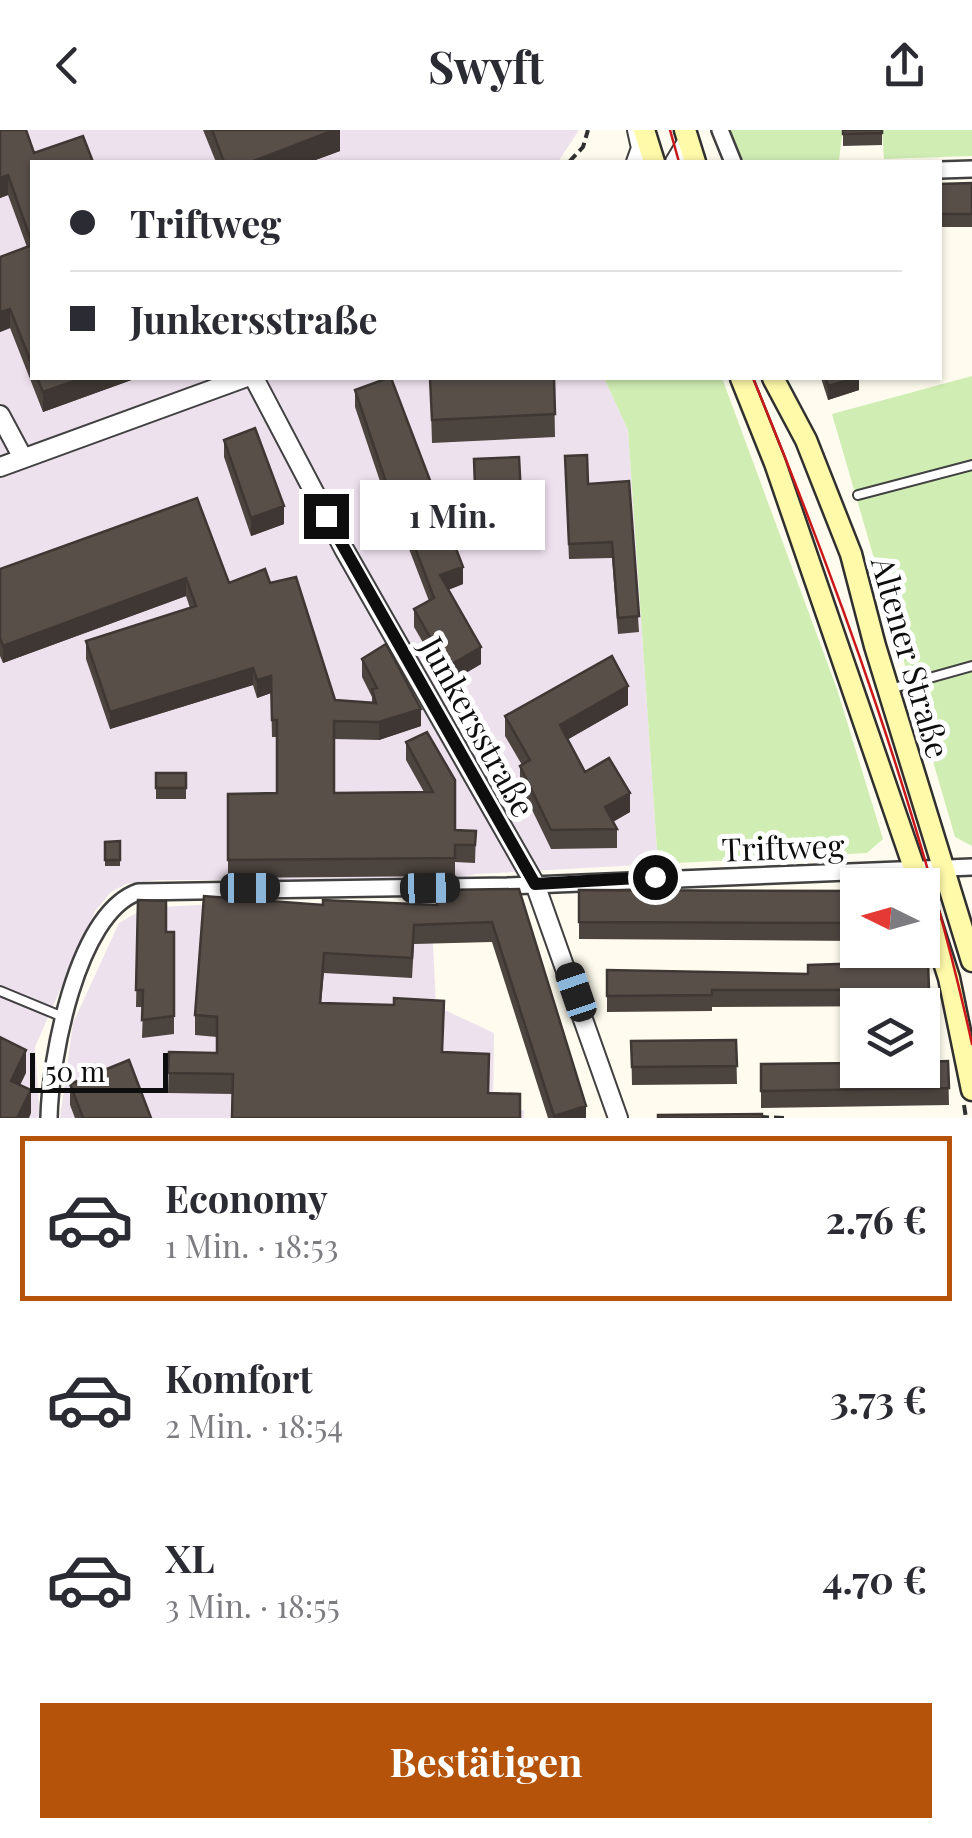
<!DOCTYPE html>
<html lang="de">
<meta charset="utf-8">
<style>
body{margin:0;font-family:"Playfair Display",serif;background:#f7f7f7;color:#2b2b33;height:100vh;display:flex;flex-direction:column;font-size:38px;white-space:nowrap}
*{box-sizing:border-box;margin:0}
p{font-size:32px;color:#7c7c81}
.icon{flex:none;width:55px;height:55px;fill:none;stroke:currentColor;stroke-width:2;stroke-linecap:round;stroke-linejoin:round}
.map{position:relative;height:988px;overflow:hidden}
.drawer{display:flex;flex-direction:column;background:#fff;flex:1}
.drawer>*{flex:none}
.top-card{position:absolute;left:30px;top:30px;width:912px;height:220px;border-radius:0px;box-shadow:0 2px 8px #0004;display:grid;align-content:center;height:220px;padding:0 40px;background:#fff}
.needle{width:65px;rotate:275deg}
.fabs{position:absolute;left:840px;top:738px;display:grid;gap:20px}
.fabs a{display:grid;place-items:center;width:100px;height:100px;border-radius:0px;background:#fff;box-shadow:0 2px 8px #0004;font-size:50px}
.scale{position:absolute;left:30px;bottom:25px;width:138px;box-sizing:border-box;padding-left:10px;border:5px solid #0e0e0e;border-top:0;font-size:28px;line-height:35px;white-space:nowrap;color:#0e0e0e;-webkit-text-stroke:8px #fff;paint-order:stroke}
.end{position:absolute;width:45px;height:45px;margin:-22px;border:12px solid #0e0e0e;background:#fff;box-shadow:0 0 0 5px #fff}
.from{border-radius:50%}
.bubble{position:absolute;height:70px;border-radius:0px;background:#fff;box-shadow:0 2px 8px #0004;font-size:32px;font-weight:700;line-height:70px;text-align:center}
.car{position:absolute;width:30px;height:60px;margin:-30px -15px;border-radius:12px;box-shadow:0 0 8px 2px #0007;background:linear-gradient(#222 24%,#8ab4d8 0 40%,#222 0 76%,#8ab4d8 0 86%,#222 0)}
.top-card b{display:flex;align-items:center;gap:35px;height:95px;font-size:38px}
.top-card b+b{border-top:2px solid #e1e1e2}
.top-card i{width:25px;height:25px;background:#2b2b33}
ul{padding:18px 0 0;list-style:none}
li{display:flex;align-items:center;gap:30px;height:165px;margin:0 20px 15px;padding:0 20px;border:5px solid transparent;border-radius:0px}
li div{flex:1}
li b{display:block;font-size:38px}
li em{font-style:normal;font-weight:700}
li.current{border-color:#b45309}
li>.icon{width:90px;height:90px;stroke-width:1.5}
.action{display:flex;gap:20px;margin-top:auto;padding:20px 40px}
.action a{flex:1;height:115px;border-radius:0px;background:#b45309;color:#fff;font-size:40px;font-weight:700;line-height:115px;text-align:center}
header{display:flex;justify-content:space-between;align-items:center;height:130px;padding:0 40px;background:#fff;font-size:45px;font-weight:700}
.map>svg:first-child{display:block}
</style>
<header><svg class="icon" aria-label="back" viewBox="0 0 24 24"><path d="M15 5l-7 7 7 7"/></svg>Swyft<svg class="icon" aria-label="share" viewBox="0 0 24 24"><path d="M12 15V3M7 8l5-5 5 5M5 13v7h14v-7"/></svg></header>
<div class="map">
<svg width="972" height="988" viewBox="0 0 972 988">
<rect width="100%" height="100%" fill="#fffcef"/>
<!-- industrial -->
<path fill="#ede1ed" d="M0,0H579L558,32H32V248H604L628,300L658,734L476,744L453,750H159L126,754L111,762L95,781L35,917L40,988H0Z
M231,773H431L436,876L494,903L493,979L524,980V988H60L73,893L119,793L145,778Z"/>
<!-- green -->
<path fill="#d0edb4" d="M727,0H843L839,30L745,32L733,22Z
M882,0H972V26L884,29Z
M972,246V716L955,707L832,284Z
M604,248H722L837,559L883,709L867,723L658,734L628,300Z"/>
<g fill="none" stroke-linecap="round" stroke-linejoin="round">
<defs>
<path id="service" d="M858,365L972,335
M890,559L972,536
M0,861L63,887"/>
<path id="minor" d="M720,0L733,32
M940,40L972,39
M49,988C50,931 76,784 138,762L507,756L972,737"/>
<path id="tertiary" d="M636,32L641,18L637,0
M675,32L687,12
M254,248L344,419L535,754L618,988
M0,285L23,328
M0,337L244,248"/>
<path id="secondary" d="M644,0L654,32
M685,0L695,32
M741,248L775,333L920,755
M773,248L806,310L851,424L875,516L972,831
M922,764L949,848L972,960"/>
</defs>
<!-- service casing -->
<use href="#service" stroke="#414141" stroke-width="12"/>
<!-- minor casing -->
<use href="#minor" stroke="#414141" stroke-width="20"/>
<!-- tertiary casing -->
<use href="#tertiary" stroke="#414141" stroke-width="22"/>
<!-- secondary casing -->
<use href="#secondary" stroke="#303030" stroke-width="25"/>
<!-- path -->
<path stroke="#303030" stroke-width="4" stroke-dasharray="10 5" stroke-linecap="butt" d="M569,32L583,17L588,0
M964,975L966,988
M759,987L784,988"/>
<!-- service -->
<use href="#service" stroke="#fff" stroke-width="8"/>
<!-- minor -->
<use href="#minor" stroke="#fff" stroke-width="15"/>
<!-- tertiary -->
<use href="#tertiary" stroke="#fff" stroke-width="18"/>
<!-- secondary -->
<use href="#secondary" stroke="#fff9aa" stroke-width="20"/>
<!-- tram -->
<path stroke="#cb191b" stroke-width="2.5" d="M670,0L679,32
M753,248C840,460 923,690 972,914"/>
</g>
<!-- wall -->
<path fill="#4c443f" d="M0,0L32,32V248H137L43,282L10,198L0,202V127L27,117L8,65L0,68Z
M203,0H340V21L310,32H216Z
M843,0H882V15L843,16Z
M972,53V97H940V54Z
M430,248H554L555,307L432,313Z
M821,248H859V260L828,270Z
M355,260L463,454L448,460L481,534L447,554L414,497V479L429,471L394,380L390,381L355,277Z
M224,310L284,394L251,406L224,327Z
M474,329L522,385V403L476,401Z
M565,341L588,354L629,351L639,502L618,504L612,428L569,429Z
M0,439L229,453H270L335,570L372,572V567L362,547V529L421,596L379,610L334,609V663L424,662L406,630V612L455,700L476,701L475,733L455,732V746L228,748V664L277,663V607H272L271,563L257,568L253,555L110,599L86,529V511L190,478L186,466L3,533L0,526Z
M628,575L568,609L585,642L630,682L613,692L617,699V718L551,719L520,655V636L522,635L505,606V586Z
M156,643H186V669H156Z
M120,711V736H105V712Z
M519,759L586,988H548L492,812L414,814L412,848L324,843L321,873L394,875L444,871L233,964L168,963L169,922L217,923V907L195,905V885L323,775H437Z
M579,760L858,761V811L579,809Z
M138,770L166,802H174V904L142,908L143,877H136Z
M928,831L929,876L712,877V881L607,882V840L808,844Z
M736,910L737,954L632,955L631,911Z
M948,931L949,975L761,978V934Z
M70,954L151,988H75L70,975Z"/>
<!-- shaded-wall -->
<path fill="#3e3733" d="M334,0H340V21L310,32H251Z
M8,45V65L0,68V48Z
M10,179V198L0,202V182Z
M83,248H137L43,282V262Z
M855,248H859V260L828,270V256Z
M394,362V380L390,381V364Z
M284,376V394L251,406V388Z
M463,437V454L440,463V445Z
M186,448V466L3,533V516Z
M481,517V534L447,554V537Z
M253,538V555L110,599V582Z
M271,546V563L257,568V550Z
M628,556V575L560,614V595Z
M421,579V596L379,610V592Z
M630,663V682L605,696V677Z
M26,920V943L11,974V951Z
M31,960V983L29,988H17Z
M586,976V988H554V986Z"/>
<!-- building -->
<path fill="#584f49" stroke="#3e3733" stroke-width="2.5" d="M0,0H26L34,23L83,6L93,32H32V113L8,45L0,48Z
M212,0H334L251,32H224Z
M843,0H882V3L843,4Z
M972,53V84H940V54Z
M32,115V235L10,179L0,182V127Z
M37,248H83L43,262Z
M388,248H391L463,437L440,445L481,517L447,537L414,479L434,468L394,362L390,364L355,260Z
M430,248H554L555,284L432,290Z
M826,248H855L828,256Z
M255,298L284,376L251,388L224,310Z
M587,325L588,354L629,351L639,486L618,488L612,412L569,414L565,326Z
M519,327L522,385L476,384L474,329Z
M197,368L229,453L265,439L270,453L296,447L335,570L376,573L372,559L377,558L362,529L386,514L421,579L379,592L334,591V663L433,662L406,612L427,602L455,650V700L476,701L475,715H455V728L228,730V664L277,663V590H272L271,546L257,550L253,538L110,582L86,511L196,476L186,448L3,516L0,508V439Z
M612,526L628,556L560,595L585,642L609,628L630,663L605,677L617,699L551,700L520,636L530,630L505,586Z
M156,643H186V658H156Z
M120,711V730H105V712Z
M519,759L586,976L554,986L492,792L414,795L412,828L324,823L320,873L394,875V868L444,871L442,922L489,924L488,963L520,964V988H232L233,944L168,943L169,922L217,923V887L195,885L204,766L323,775V770L437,775V760Z
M579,760L858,761V793L579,792Z
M138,770L166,771V802H174V886L142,890L143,860H136Z
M928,831L929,860H712V865L607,866V840L808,844V835Z
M0,907L26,920L11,951L31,960L17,988H0Z
M736,910L737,936L632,937L631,911Z
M129,930L151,988H83L70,954Z
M948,931L949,958L761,961V934L858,933V940H922V932Z
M762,984V988H658V985Z"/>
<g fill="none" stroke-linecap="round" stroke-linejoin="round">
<!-- route -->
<path stroke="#0e0e0e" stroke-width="12" d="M326,386L535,754L655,747"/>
</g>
<g text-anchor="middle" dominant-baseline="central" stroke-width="10" stroke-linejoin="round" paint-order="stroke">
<!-- street labels -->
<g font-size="32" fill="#0e0e0e" stroke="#fff">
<text transform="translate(912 527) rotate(74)">Altener Straße</text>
<text transform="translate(479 596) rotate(61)">Junkersstraße</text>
<text transform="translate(783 716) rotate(-2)">Triftweg</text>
</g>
</g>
</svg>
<div class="fabs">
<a><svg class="needle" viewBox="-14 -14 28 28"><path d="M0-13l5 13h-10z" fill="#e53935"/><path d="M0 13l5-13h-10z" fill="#7c7c81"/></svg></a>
<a><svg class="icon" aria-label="layers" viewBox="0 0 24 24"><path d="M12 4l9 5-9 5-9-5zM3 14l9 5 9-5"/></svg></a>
</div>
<div class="scale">50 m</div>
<i class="end from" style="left:655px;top:747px"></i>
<i class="end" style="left:326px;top:386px"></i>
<div class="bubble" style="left:360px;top:350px;width:185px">1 Min.</div>
<i class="car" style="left:250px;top:758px;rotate:90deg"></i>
<i class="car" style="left:430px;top:758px;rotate:89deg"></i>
<i class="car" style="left:576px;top:862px;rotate:341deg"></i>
<div class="top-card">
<b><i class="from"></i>Triftweg</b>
<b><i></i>Junkersstraße</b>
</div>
</div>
<section class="drawer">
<ul>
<li class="current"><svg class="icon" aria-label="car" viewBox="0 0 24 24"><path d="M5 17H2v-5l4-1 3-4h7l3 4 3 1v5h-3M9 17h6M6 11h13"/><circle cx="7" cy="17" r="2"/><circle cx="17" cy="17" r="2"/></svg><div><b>Economy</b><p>1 Min. · 18:53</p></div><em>2.76 €</em></li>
<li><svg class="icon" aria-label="car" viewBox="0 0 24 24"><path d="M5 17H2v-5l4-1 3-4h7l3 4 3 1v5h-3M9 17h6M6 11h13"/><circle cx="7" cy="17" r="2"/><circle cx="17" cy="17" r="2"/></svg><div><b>Komfort</b><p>2 Min. · 18:54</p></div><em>3.73 €</em></li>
<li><svg class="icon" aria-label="car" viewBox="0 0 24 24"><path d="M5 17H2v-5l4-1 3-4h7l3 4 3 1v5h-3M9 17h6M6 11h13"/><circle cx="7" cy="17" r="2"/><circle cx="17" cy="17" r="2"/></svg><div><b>XL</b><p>3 Min. · 18:55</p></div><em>4.70 €</em></li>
</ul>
<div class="action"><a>Bestätigen</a></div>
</section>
